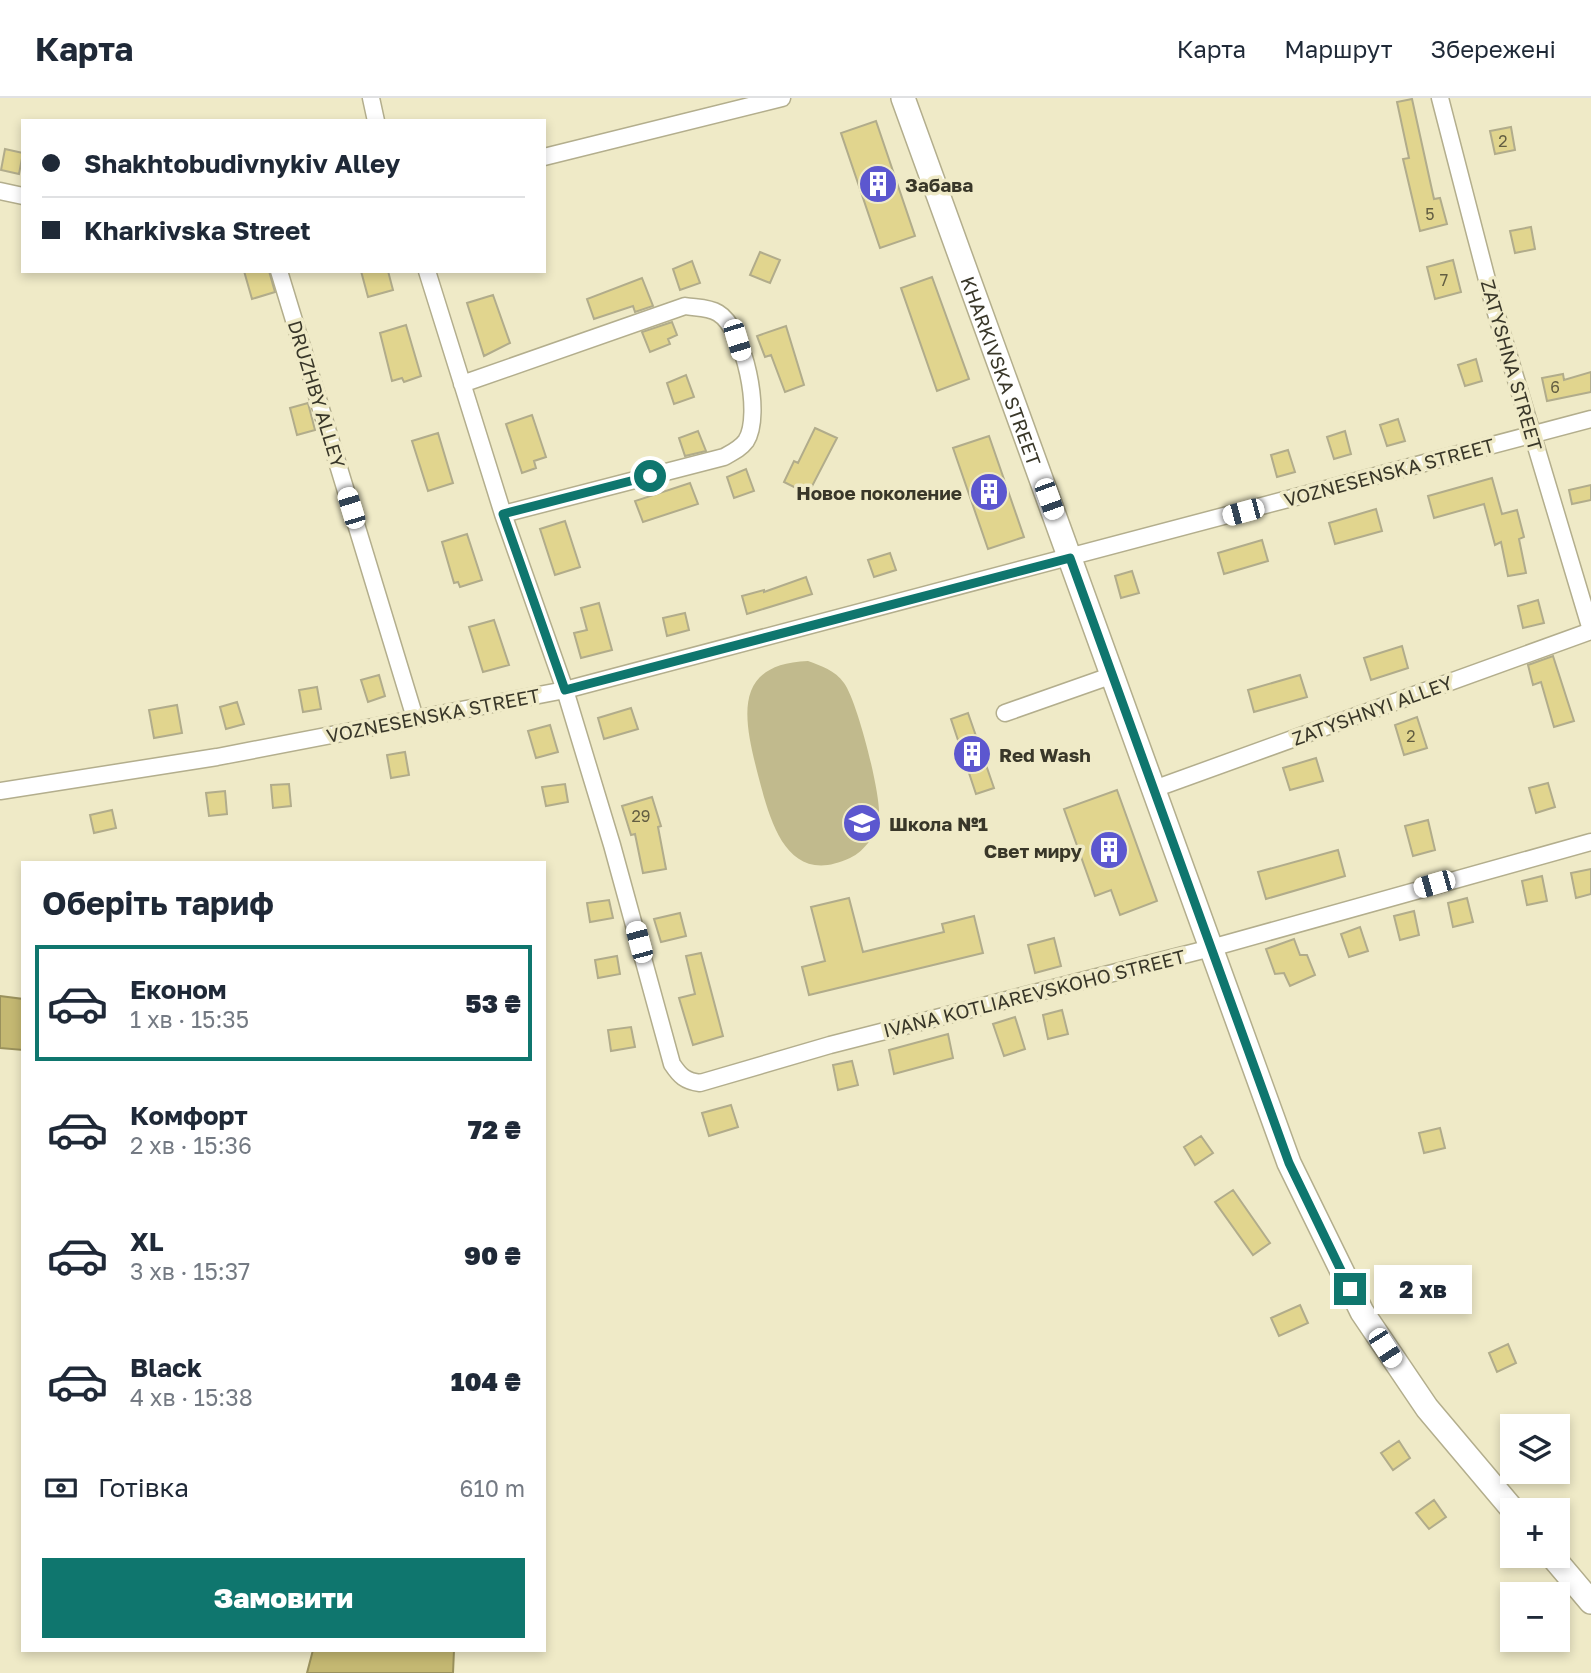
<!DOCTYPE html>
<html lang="uk">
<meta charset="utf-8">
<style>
body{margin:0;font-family:"Golos Text",sans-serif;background:#f6f6f7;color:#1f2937;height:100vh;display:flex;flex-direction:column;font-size:26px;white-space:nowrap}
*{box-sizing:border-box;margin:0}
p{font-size:23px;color:#747a83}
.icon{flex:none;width:38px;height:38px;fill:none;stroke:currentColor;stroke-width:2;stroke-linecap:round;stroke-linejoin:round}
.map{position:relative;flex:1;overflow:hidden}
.sheet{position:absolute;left:21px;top:763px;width:525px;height:791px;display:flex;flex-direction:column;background:#fff;border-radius:0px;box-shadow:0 4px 10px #0003}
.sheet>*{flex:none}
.banner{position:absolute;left:21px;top:21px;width:525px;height:154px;border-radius:0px;box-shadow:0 4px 10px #0003;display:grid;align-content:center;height:154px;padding:0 21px;background:#fff}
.controls{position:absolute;left:1500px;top:1316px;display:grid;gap:14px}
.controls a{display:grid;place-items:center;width:70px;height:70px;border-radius:0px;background:#fff;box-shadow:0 4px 10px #0003;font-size:35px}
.end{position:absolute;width:32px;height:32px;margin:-16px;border:9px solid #0f766e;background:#fff;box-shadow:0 0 0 4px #fff}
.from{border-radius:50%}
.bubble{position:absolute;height:49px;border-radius:0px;background:#fff;box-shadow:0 4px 10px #0003;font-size:23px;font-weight:800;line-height:49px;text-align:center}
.car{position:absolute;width:21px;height:42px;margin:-21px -10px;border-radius:9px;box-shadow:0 0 5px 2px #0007;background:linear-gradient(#fff 24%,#345 0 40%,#fff 0 76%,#345 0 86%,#fff 0)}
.banner b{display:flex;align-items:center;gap:24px;height:66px;font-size:26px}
.banner b+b{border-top:2px solid #e0e1e3}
.banner i{width:18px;height:18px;background:#1f2937}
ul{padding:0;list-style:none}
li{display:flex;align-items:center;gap:21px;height:116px;margin:0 14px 10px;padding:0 7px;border:4px solid transparent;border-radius:0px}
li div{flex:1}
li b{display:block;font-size:26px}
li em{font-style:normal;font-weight:800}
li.active{border-color:#0f766e}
li>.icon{width:63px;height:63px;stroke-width:1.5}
h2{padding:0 21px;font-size:32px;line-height:84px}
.pay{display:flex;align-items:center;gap:18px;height:77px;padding:0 21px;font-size:26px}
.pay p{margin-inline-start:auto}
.action{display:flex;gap:14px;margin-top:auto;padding:14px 21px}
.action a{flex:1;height:80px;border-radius:0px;background:#0f766e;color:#fff;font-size:28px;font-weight:800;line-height:80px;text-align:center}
header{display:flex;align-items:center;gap:42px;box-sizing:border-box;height:98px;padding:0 35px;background:#fff;border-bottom:2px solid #e0e1e3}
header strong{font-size:33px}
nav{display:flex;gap:38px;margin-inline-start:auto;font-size:24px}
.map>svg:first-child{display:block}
</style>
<header>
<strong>Карта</strong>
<nav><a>Карта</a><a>Маршрут</a><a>Збережені</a></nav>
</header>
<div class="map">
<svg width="1591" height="1575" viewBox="0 0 1591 1575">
<rect width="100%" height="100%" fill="#efeac7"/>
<!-- green -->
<path fill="#c1ba8d" d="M808,563C821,568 835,572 844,585C857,602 881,696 879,718C878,735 865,753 850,760C786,790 770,722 758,677C744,622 731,566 808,563Z"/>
<!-- water -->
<path fill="#c4b872" stroke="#9a915c" stroke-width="2" d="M0,898L23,901V952L0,950Z
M313,1552H454L453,1575H307Z"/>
<!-- building -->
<path fill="#e1d58e" stroke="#b1ac8b" stroke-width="2" d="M1412,1L1434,101L1440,100L1447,126L1420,133L1403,61L1409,60L1397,4Z
M876,23L915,138L880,150L841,35Z
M1511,29L1515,52L1495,56L1490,33Z
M5,51L23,55L19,76L1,72Z
M1531,129L1535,151L1515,155L1510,133Z
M760,154L780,162L770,185L750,177Z
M1453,162L1461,194L1435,201L1427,169Z
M692,163L700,185L680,192L673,171Z
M244,173H269L275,194L252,201Z
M361,173H388L393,192L368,199Z
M932,179L969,281L937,293L901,190Z
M642,180L653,208L635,214L633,208L594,221L587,201Z
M493,197L510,245L484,258L467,205Z
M672,224L677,237L668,241L670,246L650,254L642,234Z
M406,227L421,278L404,284L402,280L392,283L380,235Z
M786,228L804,287L785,294L771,257L765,259L757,238Z
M1476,261L1482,283L1465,288L1458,267Z
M1591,274V294L1547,303L1542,280L1563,276L1564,282Z
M686,277L694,299L674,306L667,285Z
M308,305L315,332L297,337L290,310Z
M532,317L546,359L534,363L536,370L522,375L506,326Z
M1398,321L1405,343L1387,348L1380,327Z
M815,330L837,340L808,396L784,384L794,363L798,365Z
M698,333L706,353L685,358L679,340Z
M1345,333L1351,356L1334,361L1327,339Z
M438,335L453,385L428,393L412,343Z
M989,338L1024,439L988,451L953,350Z
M1288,352L1295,374L1277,379L1271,357Z
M746,371L754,393L734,400L727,379Z
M1492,380L1502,416L1517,412L1524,439L1519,441L1526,475L1508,478L1501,444L1495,447L1484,406L1434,420L1428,398Z
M690,385L698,406L643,424L635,403Z
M1591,387V402L1572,406L1569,392Z
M1376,411L1382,433L1335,446L1329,425Z
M565,423L580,469L555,477L540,431Z
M467,436L482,482L460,489L458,484L454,485L442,444Z
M1262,442L1268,463L1224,476L1218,455Z
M890,455L896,472L874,479L868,462Z
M1132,473L1139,495L1121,500L1115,478Z
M806,479L812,496L747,516L742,498L764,492V494Z
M1538,502L1544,525L1523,530L1518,508Z
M599,505L612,552L581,560L574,535L587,532L581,510Z
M685,515L689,532L667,538L663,520Z
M494,522L509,567L483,574L469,529Z
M1402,548L1408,570L1371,582L1364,560Z
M1553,558L1574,623L1554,629L1541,584L1533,587L1528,567Z
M379,577L385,598L368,604L361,582Z
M1300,577L1307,599L1254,614L1248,592Z
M317,589L321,611L303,614L299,592Z
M237,604L244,626L226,631L220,609Z
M177,607L182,635L154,640L149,612Z
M631,610L638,631L604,641L598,620Z
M968,615L994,690L976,696L951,621Z
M1417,619L1427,650L1404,657L1395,627Z
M550,627L558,654L536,660L528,633Z
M405,654L409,677L391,680L387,657Z
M1316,660L1323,683L1290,692L1283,670Z
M1548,685L1555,709L1536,715L1529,690Z
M289,686L291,708L273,710L271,687Z
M565,686L568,704L546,708L542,689Z
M1117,692L1157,803L1120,817L1111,792L1095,798L1064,711Z
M225,693L227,716L209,718L206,695Z
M652,699L661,728L658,729L666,771L643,775L635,736L631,737L622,708Z
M112,712L116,730L94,735L90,717Z
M1428,722L1435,752L1413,758L1405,728Z
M1338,752L1345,778L1266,801L1258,774Z
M1591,771V796L1576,800L1571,775Z
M1542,778L1547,803L1527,807L1522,783Z
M849,800L863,854L944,834L942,826L974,818L983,855L809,897L802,869L825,863L811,809Z
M1467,800L1473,824L1453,829L1448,805Z
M609,802L613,820L590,824L587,805Z
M1414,813L1419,837L1400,842L1394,818Z
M680,815L686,838L661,844L654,821Z
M1360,829L1368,853L1349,859L1341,836Z
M1054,840L1061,868L1035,875L1028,847Z
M1294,841L1300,857H1307L1315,877L1290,888L1284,875L1275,876L1266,851Z
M701,855L723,938L693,947L679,900L695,896L686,858Z
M617,858L620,876L598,880L595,862Z
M1062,912L1068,936L1048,941L1043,917Z
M1015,919L1025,951L1004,958L993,926Z
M631,929L635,949L611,953L608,932Z
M948,936L953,960L894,976L889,952Z
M852,963L858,987L838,992L833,967Z
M731,1007L738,1029L709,1038L702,1015Z
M1440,1030L1445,1050L1424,1055L1419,1035Z
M1201,1038L1213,1055L1195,1067L1184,1049Z
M1233,1092L1270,1145L1253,1157L1215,1104Z
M1300,1207L1308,1225L1279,1238L1271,1220Z
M1508,1246L1516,1265L1497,1274L1489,1255Z
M1399,1343L1410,1360L1393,1372L1381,1355Z
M1434,1402L1446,1419L1429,1431L1416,1415Z"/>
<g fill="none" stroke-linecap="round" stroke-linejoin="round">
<defs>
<path id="street" d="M371,0L376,23
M1440,0L1493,205L1591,532
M544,59L782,0
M0,93L23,98
M279,173L415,620
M427,173L503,416L565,592L612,747L672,966C680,978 685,983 700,985L830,947L1211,850L1591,744
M462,286L685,208C696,210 708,209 718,215C744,230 763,317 746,343C740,351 733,354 724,359L503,416
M1005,615L1113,577
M1154,691L1591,533
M0,693L217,659L565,592L1591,321"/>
<g id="secondary">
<path id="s1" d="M903,0L1289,1065L1362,1214L1427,1310L1513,1412"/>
<path d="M1552,1458L1591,1504"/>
</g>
</defs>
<!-- street casing -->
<use href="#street" stroke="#b3ae8d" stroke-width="19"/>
<!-- secondary casing -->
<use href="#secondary" stroke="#b3ae8d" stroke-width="26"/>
<!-- street -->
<use href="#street" stroke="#fff" stroke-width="16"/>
<!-- secondary -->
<use href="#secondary" stroke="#fff" stroke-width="23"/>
</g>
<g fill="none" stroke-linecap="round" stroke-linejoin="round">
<!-- route -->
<path stroke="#0f766e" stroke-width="9" d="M650,378L503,416L565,592L1070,460L1289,1065L1350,1191"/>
</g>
<!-- icons -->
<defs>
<symbol id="building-disc" viewBox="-11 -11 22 22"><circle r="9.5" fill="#5c57cf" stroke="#efeac7"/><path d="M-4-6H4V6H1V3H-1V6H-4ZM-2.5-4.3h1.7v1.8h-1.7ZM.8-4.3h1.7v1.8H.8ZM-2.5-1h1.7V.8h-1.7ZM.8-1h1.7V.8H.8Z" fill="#fff"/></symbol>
<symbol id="school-disc" viewBox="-11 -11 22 22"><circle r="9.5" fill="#5c57cf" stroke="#efeac7"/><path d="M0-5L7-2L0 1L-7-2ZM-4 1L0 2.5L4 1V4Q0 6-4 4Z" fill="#fff"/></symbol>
</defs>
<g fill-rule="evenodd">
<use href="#building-disc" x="856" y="64" width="44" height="44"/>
<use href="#building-disc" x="967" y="372" width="44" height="44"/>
<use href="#building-disc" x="950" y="634" width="44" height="44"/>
<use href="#school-disc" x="840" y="703" width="44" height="44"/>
<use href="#building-disc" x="1087" y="730" width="44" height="44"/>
</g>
<g text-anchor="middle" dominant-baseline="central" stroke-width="7" stroke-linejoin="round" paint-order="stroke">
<!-- number labels -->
<g font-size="16" fill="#635e42">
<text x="1503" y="43">2</text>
<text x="1430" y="116">5</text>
<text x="1444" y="182">7</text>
<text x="1555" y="289">6</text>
<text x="1411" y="638">2</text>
<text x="641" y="718">29</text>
</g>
<!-- poi labels -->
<g font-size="19" font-weight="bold" fill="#393729" stroke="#efeac7" text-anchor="start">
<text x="905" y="86">Забава</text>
<text x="962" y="394" text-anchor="end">Новое поколение</text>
<text x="999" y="656">Red Wash</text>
<text x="889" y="725">Школа №1</text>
<text x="1082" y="752" text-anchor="end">Свет миру</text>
</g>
<!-- street labels -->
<g font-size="19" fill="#393729" stroke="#efeac7">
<text transform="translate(1512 267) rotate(74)">ZATYSHNA STREET</text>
<text stroke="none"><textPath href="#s1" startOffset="290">KHARKIVSKA STREET</textPath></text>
<text transform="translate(317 296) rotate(73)">DRUZHBY ALLEY</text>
<text transform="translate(1389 374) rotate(-15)">VOZNESENSKA STREET</text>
<text transform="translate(1372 612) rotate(-20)">ZATYSHNYI ALLEY</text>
<text transform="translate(433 617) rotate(-11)">VOZNESENSKA STREET</text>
<text transform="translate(1034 895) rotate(-14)">IVANA KOTLIAREVSKOHO STREET</text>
</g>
</g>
</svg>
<div class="controls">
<a><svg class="icon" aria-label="layers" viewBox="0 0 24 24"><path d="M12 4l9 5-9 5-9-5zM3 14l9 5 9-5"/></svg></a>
<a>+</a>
<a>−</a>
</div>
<i class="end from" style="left:650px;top:378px"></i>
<i class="end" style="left:1350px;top:1191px"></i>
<div class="bubble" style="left:1374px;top:1167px;width:98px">2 хв</div>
<i class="car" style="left:737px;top:242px;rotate:163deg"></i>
<i class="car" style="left:1049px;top:401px;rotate:160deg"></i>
<i class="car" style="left:351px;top:410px;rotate:343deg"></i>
<i class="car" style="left:1243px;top:414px;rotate:255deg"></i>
<i class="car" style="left:1434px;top:786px;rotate:254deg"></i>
<i class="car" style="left:639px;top:844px;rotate:345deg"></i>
<i class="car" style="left:1385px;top:1250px;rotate:147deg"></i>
<div class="banner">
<b><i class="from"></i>Shakhtobudivnykiv Alley</b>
<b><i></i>Kharkivska Street</b>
</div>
<section class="sheet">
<h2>Оберіть тариф</h2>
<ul>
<li class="active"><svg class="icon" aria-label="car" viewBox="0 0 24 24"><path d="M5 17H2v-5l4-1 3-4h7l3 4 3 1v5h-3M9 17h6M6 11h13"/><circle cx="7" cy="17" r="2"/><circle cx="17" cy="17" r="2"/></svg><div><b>Економ</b><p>1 хв · 15:35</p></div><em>53 ₴</em></li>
<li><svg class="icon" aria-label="car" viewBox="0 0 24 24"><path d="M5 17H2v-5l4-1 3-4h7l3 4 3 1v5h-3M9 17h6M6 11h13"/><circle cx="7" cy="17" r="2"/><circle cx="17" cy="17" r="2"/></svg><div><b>Комфорт</b><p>2 хв · 15:36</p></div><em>72 ₴</em></li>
<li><svg class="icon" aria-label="car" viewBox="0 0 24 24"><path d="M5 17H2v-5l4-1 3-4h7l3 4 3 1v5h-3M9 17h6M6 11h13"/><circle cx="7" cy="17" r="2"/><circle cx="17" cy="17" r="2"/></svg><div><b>XL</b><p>3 хв · 15:37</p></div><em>90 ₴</em></li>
<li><svg class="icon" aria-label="car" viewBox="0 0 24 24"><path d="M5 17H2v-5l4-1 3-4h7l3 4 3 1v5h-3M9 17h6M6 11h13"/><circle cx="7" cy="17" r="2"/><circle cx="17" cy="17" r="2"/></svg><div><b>Black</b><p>4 хв · 15:38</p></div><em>104 ₴</em></li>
</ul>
<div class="pay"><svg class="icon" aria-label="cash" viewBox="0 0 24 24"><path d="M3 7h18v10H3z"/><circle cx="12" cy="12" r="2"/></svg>Готівка<p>610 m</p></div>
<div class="action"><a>Замовити</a></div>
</section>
</div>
